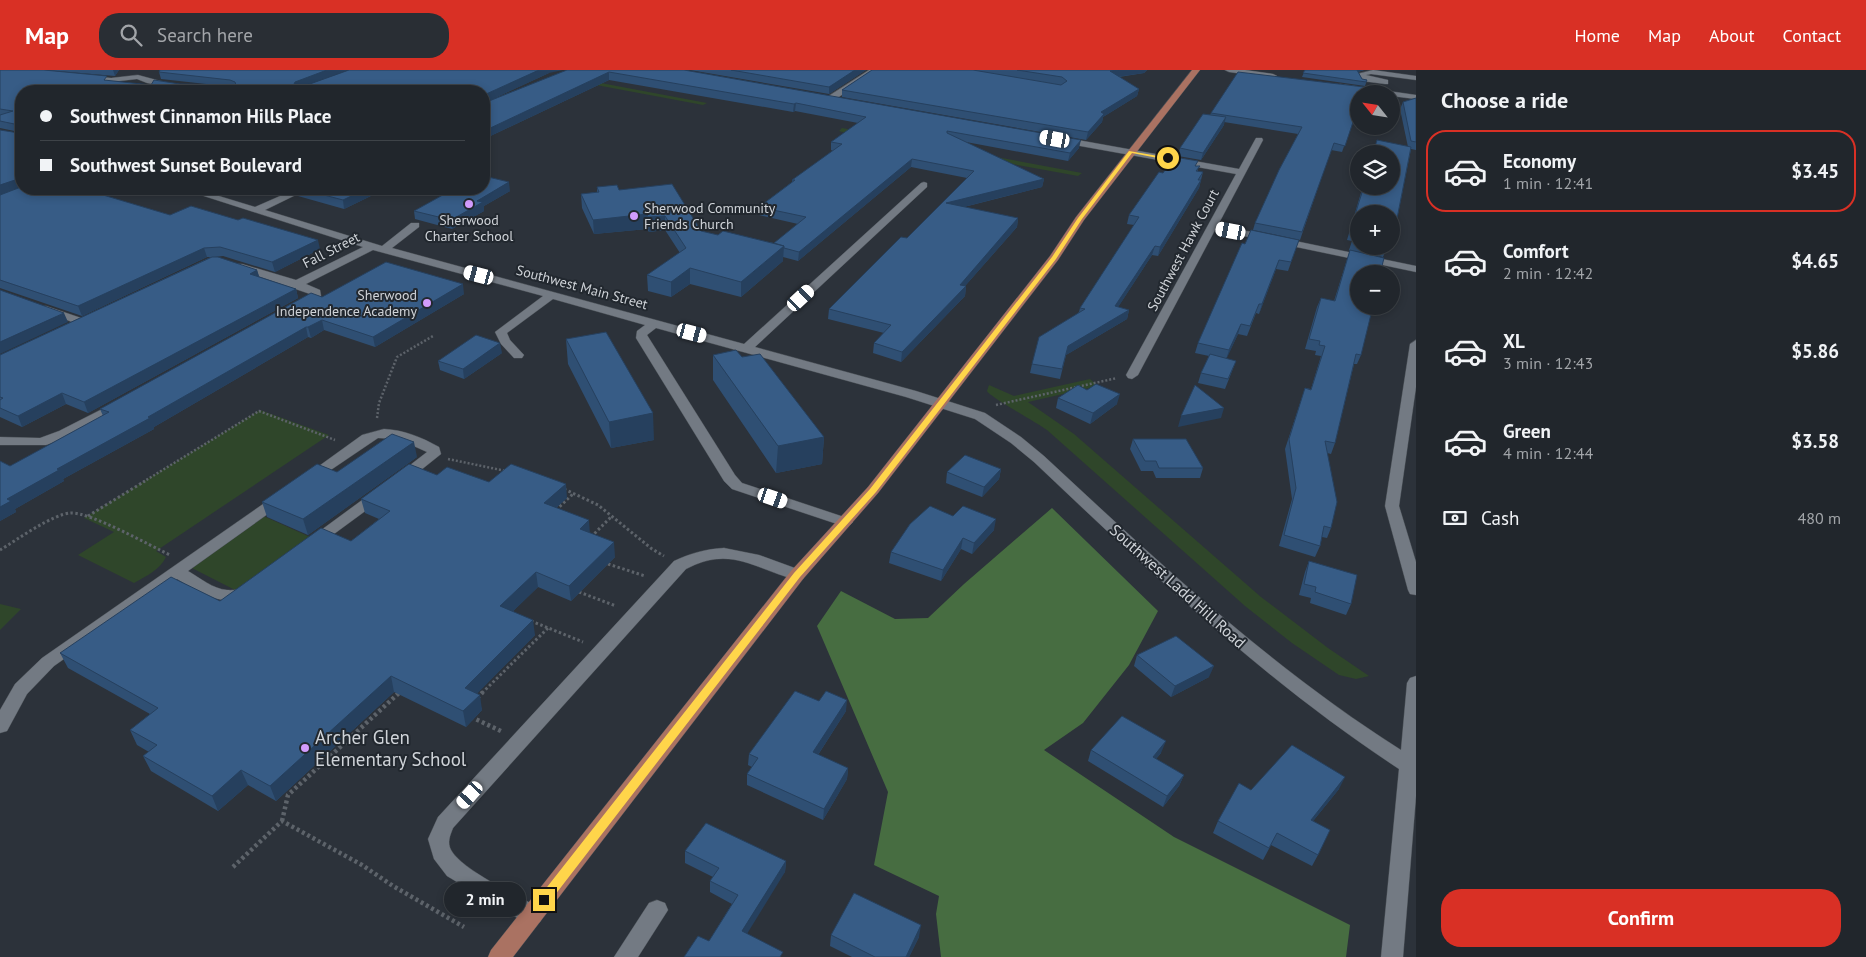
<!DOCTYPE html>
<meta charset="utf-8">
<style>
body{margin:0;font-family:"PT Sans",sans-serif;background:#292e34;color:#f1f3f6;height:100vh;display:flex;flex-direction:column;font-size:19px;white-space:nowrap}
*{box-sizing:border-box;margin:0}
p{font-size:16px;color:#a2a5a9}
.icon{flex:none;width:28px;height:28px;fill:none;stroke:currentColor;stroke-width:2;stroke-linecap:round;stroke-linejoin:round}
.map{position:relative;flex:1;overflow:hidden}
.drawer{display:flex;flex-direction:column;background:#21262c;width:450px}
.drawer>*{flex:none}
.hud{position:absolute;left:15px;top:15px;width:475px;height:110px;border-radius:20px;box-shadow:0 2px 8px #0003,0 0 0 1px #3e4348;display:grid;align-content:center;height:110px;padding:0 25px;background:#21262c}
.needle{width:32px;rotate:300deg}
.buttons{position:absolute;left:1350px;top:15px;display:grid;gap:10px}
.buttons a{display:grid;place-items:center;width:50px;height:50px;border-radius:50%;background:#21262c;box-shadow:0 2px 8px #0003,0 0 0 1px #3e4348;font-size:25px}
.end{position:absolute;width:22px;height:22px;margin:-11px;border:6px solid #ffd54a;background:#111;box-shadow:0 0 0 2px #111}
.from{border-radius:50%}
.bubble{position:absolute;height:35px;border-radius:18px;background:#21262c;box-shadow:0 2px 8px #0003,0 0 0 1px #3e4348;font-size:16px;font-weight:600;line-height:35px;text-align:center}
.car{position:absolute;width:15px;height:30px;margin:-15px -8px;border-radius:6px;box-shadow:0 0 4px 1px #0007;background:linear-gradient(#fff 24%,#345 0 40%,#fff 0 76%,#345 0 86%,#fff 0)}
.hud b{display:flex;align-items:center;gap:18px;height:48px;font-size:19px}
.hud b+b{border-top:1px solid #3e4348}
.hud i{width:12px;height:12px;background:#f1f3f6}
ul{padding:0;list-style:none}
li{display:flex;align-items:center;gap:15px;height:82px;margin:0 10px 8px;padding:0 15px;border:2px solid transparent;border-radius:20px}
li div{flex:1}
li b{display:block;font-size:19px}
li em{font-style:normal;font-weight:600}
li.on{border-color:#d93025}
li>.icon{width:45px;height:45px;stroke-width:1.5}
h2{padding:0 25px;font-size:22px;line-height:60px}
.pay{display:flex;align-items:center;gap:12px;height:55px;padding:0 25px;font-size:19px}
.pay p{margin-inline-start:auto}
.primary-button{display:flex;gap:10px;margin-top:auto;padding:10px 25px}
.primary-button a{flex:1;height:58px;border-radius:20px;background:#d93025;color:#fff;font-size:20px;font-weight:600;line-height:58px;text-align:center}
header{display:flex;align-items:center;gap:30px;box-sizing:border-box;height:70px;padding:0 25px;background:#d93025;color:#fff}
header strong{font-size:24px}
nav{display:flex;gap:28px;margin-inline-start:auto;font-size:18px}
.search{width:350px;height:45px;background:#292e34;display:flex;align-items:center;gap:12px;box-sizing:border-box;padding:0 18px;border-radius:20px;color:#a2a5a9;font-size:19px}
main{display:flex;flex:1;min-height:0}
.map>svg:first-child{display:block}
</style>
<header>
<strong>Map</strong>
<div class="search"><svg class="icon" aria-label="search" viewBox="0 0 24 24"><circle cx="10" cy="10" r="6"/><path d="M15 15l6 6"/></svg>Search here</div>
<nav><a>Home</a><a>Map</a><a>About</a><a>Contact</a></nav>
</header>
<main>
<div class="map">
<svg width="1416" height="887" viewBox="0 0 1416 887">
<rect width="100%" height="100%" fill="#2c323a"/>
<!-- green -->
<path fill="#2f462a" d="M569,7L707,33L703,35L564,9Z
M842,58L1082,103L1078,106L849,64L839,61Z
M1090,309L1098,316L1028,332L1074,364L1261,527L1328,578L1369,606L1356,609L1339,605L1292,573L1245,536L1047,360C1036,352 990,327 987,321L989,315L1014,326Z
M260,340L329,365L156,481L166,487C160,500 146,506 134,513L78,485L114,462L84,448Z
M261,445L310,467L237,521L188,496Z
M0,534L21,539L0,560Z"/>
<!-- forest -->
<path fill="#476d41" d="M1052,438L1158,541L1129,595L1083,653L1044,680L1174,767L1350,855L1346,887H941L936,844L939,826L874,795L888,722L817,556L841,521L895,549L928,548L964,514Z"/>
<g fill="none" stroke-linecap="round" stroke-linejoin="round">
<defs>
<path id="minor" d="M869,0H878L833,31H827V27Z
M1225,0H1245L1273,4L1277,6L1273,8L1229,2Z
M1373,0L1416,6V10L1371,4L1366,5L1388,10V14H1385L1362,11L1357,4Z
M138,5L175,15L171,17L147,13L137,9L111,12L89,10L85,8L89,6L111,8Z
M1340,14L1416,25V29L1391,26V24L1343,18H1340Z
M1061,67L1239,99L1256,68H1262L1263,70L1218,155L1416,196V202L1215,160L1138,305L1132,309L1128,308L1126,305L1236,104L1058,72V68Z
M924,112L927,113V117L755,277L916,321L985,343L1021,367L1044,386C1157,491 1270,597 1401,680L1407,613L1410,608L1416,606V726L1403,887H1381L1399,699C1265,611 1150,502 1034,392L1011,373L975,349L906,327L656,258L647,265L735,405L742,413L850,449L853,452L850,455H840L732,419L724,411L636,268L637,261L645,255L553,229L507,263L510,270L524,285L522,288H514L501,274L495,262L543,226L373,180L306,214L320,220L321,226L304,238H296L294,236L310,224L234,198L233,196L234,194H242L296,210L363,177L182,119H196L255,137L296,119H308L265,140L382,176L411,153H419V157L392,178L744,274L921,113Z
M46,236L87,250L89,252L83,256L42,241L40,239L42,237Z
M1416,270V317L1399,436L1416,492V525L1410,524L1408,520L1385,436L1410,274Z
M120,330L125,331L127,334L125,337L69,367L46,375H0V367L40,368L59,361Z
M384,359C404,360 421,367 439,377L441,384L406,412H396L394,409L396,406L427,382L398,369L378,368L313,412H303L301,409L362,365Z
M378,421L383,422L385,425L383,428L319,475H309L306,472L309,469L373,422Z
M281,424L286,425L288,428L286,431L188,501C200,508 213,519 227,520C236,521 243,517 251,519L253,523L251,527C221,537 202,524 177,509L54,596L27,624L7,661L0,663V640L15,614L42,588L276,425Z
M724,478L759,485L803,501L805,505L803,509L797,510C754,499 731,475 686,499L453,758C450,766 447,772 451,780C462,800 518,826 540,838L543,845L540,852L532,855L524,852L447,806L434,789L428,769L438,747L674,491C691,483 706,479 724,478Z
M657,830L665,833L668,840L638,887H614L649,833Z"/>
<path id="major" d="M1192,0H1200L1084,150L1058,190L878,423L803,509L513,887H488L491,880L791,501L868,417L1050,186L1076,147Z"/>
</defs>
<!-- minor casing -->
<use href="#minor" stroke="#484e54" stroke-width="1"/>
<!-- major casing -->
<use href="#major" stroke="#484e54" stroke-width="1"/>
<!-- path-far2 -->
<path stroke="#5d636a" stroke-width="2.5" stroke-dasharray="2 2" stroke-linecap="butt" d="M996,335L1117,308
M377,348L379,333L397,287L433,266
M448,389L506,401
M143,412L259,341L335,370"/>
<!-- path-far1 -->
<path stroke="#5d636a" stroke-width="3" stroke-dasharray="2.5 2.5" stroke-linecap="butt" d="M564,419L598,435L652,479L664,486
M556,440L574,423
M88,446L145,411
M591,467L612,446
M0,480C17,470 52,444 71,443C90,442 151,476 170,485
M608,494L645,506
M579,522L616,536
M531,551L583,572
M399,623L400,622
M482,623L548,558"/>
<!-- path -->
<path stroke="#5d636a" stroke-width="4.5" stroke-dasharray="3 3" stroke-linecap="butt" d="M477,628L483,622
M471,647L501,661
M282,751L288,725L400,622
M233,797L282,751L362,795L393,816L464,857"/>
<!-- minor -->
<use href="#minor" fill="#737a83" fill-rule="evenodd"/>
<!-- major -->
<use href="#major" fill="#aa7262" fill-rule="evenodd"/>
</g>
<!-- wall -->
<path fill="#2f4f73" d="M0,0L151,15L180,14H206L161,9L159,2L160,0H347L306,15L549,3L488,31L567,0H684L1079,78L1068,91L966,72L1044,109L1042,117L964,137L1018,148L1017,157L965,216H966L965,226L901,292L873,283L874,273L884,263L828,249L829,239L907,168L967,108L911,97L798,191L783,187V191L741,227L690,214L671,227L648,221L647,205L680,183L665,160L649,162L647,159L594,164L582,138L581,124L597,122V117L619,120L701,161L718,165L774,173L798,154L759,145V137L792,112V110L833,81L831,80V72L858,53L795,41L793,42L609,10L484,69L21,21V119H88L86,120L170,145L320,179L275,202L223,186L215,187L257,200L259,207L296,219L298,228L88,343L66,334L22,357L0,347V285L211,187H207L82,246L0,218V125L19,62L0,58Z
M45,0H119L115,6Z
M690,0H866L829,24Z
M872,0H1147L1144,3L1119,7L1139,19L1137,26L1103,47L1102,52L1086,70L842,27V20Z
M1305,0H1364L1358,2L1362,9L1367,10L1365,16L1302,7Z
M1416,28V80L1411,79L1393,169L1391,174V144H1359V176H1390V178H1387L1383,187L1349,180L1352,171L1347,170L1363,116H1391V84H1373L1377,70L1408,77L1400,39L1403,32Z
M1359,34L1342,82L1331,80L1300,170L1253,160L1255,153L1298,64L1224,52V55L1201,90L1178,86L1180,78L1210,45L1211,43Z
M1197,96L1198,102H1203L1199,118L1158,186L1152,185L1118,237L1129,240L1127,249L1066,285L1060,309L1030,303L1032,294L1079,242L1080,238L1134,155L1127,154L1129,145L1163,103Z
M271,119H292L284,122Z
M296,119H374L375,124L344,139L298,126Z
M444,120L510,121L484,136V141L452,159L415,149L414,141L445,124Z
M1299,170L1288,201L1276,199L1259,244L1256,243L1247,266L1238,264L1226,289L1236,291L1225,319L1198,313L1201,303L1209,286L1195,283L1198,273L1245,174Z
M1350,180L1361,285L1357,294H1354L1335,373L1331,384L1327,383L1331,458L1327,468L1322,467L1320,476L1315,487L1279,476L1292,429L1285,379L1305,318L1311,319L1321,286L1315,285L1316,281L1305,279L1317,237L1321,228L1334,231Z
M464,224L375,277L324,260L311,268L308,267L154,357V359L63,409L64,411L15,439L16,442L0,451V391L10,396L103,346L100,339L322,227Z
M566,269L654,370L611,378L568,294Z
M502,283L464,309L440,300L438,291Z
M713,285L824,367L822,394L776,403L713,310Z
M1058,328L1117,334L1090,354L1056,338Z
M1133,369L1203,398L1200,408H1156L1153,401H1141L1130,379Z
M417,387L308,465L267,447L262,432L337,402Z
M1001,399L999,409L982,427L946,413L947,402Z
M437,405L489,412L567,428L556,438L590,463L615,487L571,531L538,517L513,541L535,565L477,623L482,640L466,657L394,622L276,731L248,715L218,741L151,701L143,686L149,682L137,675L130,660L150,644L68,598L60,583L220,531L351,471L379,449L365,443L361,429Z
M953,446L994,460L972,484L961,479L941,511L889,493L891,482Z
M1309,491L1351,534L1346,545L1310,533L1311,528L1299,525L1305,502Z
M1137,585L1209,607L1171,627L1134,596Z
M819,631L846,641L818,685L848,698L847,709L823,750L747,715V704L752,697L748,695L749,684Z
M1091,680L1161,683L1156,689L1184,705L1179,716L1163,737L1088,691Z
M1339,719L1313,751L1318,785L1312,796L1271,775L1263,790L1213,763L1218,751L1251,720Z
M685,781L786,791L785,802L709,871L732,834L710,822V811L713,807L685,793Z
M831,865L919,867L909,887H852L830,876Z"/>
<!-- shaded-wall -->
<path fill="#26405e" d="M113,0H119L115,6Z
M327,0H347L296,19L294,14L295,12Z
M539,0H563L549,3L484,33V25Z
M855,0H866L829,24V17Z
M1119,0H1147L1144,3L1109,8L1110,1Z
M1356,0H1364L1355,3Z
M609,2V10L484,69V61Z
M1139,19L1137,26L1103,47L1102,52L1086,70L1088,62L1101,42Z
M796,33L795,41L793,42L794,34Z
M1226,47L1224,55L1201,90L1203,83Z
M1081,70L1079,78L1068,91L1070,83Z
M912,89L911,97L798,191L799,182Z
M18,109L21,117L0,125V115Z
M1044,109L1042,117L944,142L946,133Z
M1201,110L1199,118L1158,186L1160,177Z
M509,112L510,121L484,136V141L452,159L451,150L477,131Z
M283,119H292L284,122Z
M366,119H374L375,124L344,139L343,130Z
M647,144V159L594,164L593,150Z
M665,146V160L649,162L648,147Z
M1018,148L1017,157L958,224L960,215Z
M318,170L320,179L275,202L272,192Z
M784,176L783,191L741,227V212Z
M1155,176L1152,185L1113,245L1115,236Z
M204,178L207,187L82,246L78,236Z
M1279,190L1276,199L1259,244L1262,234Z
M690,198V214L671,227V212Z
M257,200L260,209L250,204Z
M463,214L464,224L375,277L373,267Z
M966,216L965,226L901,292L902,282Z
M296,219L298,228L88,343L84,332Z
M1129,240L1127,249L1066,285L1060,309L1068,276Z
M64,243L68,252L0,284V272Z
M322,250L324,260L311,268L308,257Z
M1241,254L1238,264L1226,290L1229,280Z
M306,257L308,267L154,357V359L63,409L64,411L15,439L16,442L0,451V437L7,429L57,399Z
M500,273L502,283L464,309L463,299Z
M62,323L66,334L22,357L18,346Z
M1120,324L1117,334L1090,354L1093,343Z
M1224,338L1221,348L1178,357L1181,346Z
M653,343L654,370L611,378L609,352Z
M824,367L822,394L776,403L778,376Z
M414,372L417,387L308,465L303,449Z
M1001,399L999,409L982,427L984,417Z
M566,414L567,428L545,448L544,433Z
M996,449L994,460L972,484L974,473Z
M589,450L590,465L580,459Z
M963,468L961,479L941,511L943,500Z
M614,472L615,487L571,531L569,516Z
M536,502L538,517L503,551L500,536Z
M533,550L535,565L468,633L465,618Z
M1214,596L1209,607L1171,627L1175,616Z
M391,606L394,622L276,731L270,716Z
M480,625L482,640L466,657L463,641Z
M847,630L846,641L812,694L813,682Z
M1166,671L1161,683L1148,698L1153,687Z
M848,698L847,709L823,750L824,739Z
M241,700L248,715L218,741L212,726Z
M1184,705L1179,716L1163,737L1167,726Z
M1345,707L1339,719L1305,761L1311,750Z
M786,791L785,802L742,872V861Z
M921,855L919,867L909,887H906Z"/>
<!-- building -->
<path fill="#375c86" stroke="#26405e" d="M0,0H44L107,6L104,10L151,15L154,10L180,14L236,15L235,12L230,10L159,2L160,0H327L295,12L294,14L295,16L307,15L349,0H539L484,25V21H21V109H18L0,115V60L19,63V55L0,51V45L13,41L0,39Z
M567,0H684L1081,70L1070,83L947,61V63L1044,109L946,133L1018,148L960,215L966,216L902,282L874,273L891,255L829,239L901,167L907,168L974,101L912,89L799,182L784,178V176L774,173L806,147L759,137L795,110H792L842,74L831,72L866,47L796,33L794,34L609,2L484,61V33Z
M731,0H855L829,17Z
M872,0H973L1061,15L1067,11L1062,7L1017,0H1119L1110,1L1139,19L1101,42L1104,44L1088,62L842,20Z
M1305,0H1357L1362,9L1367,10L1366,12L1303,3Z
M1238,2L1364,17L1362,24H1359V34L1345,76L1334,73L1302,162L1255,153L1279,100L1302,57L1211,43Z
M1416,28V72L1411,71L1403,32Z
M1203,44L1226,47L1203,83L1180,78Z
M1377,70L1411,77L1393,169H1391V144H1359V173L1352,171L1355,162L1350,161L1364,116H1391V84H1373Z
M1174,87L1198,91L1195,96H1200L1196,101L1203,102L1198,110H1201L1160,177L1155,176L1115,236L1129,240L1068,276L1062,299L1032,294L1039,267L1085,239L1080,238L1139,147L1129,145L1159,102L1163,103Z
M484,106L509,112L477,131L483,132L451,150L414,141L450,121L444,120L446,119H484Z
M672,114L701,161L718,165L723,161L784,176L741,212L690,198L671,212L647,205L686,178L665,146L648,147L647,144L593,150L581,124L599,122L597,117L617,115L619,120Z
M21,117V119H83L170,145L191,136L238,150L243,148L318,170L272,192L220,177L204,178L78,236L0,210V125Z
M301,119H366L343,130Z
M1251,160L1299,170L1291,192L1279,190L1262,234H1259L1250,256L1241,254L1229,280L1198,273L1242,173L1245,174Z
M1376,176H1387L1386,178Z
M1350,180L1384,188L1380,204H1359V236H1373L1361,285L1356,284L1335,373L1325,371L1337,432L1331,458L1324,456L1320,476L1284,465L1296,418L1289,369L1305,318L1311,320L1325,276L1319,275L1320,271L1309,269L1321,228L1335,231Z
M212,187H218L257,200L250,204L296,219L84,332L62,323L18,346L0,338V330L3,328L0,327V285Z
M386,192L463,214L373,267L322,250L308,257H306L148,347L150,348L57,399L59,400L7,429L11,431L0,437V391L10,396L109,342L100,339L311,223L322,227Z
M0,220L64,243L0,272Z
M606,262L653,343L609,352L566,269Z
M476,265L500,273L463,299L438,291Z
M736,280L742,287L760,284L824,367L778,376L713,285Z
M1210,284L1236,291L1228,309L1201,303Z
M1096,314L1120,324L1093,343L1058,328L1078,315L1087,320Z
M1195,315L1224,338L1181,346Z
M392,364L414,372L303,449L262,432L317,394L337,402Z
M1133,369H1186L1203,398H1159L1156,391H1145Z
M965,385L1001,399L984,417L947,402Z
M409,394L437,405L447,397L489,412L511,394L566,414L544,433L589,450L580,459L614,472L569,516L536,502L500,536L533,550L465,618L480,625L463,641L391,606L270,716L241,700L212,726L143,686L157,675L130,660L158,638L60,583L171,507L220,531L321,458L351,471L390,441L361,429Z
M930,436L953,446L963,436L996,449L974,473L963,468L943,500L891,482L910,454Z
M1309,491L1357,505L1351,534L1315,522L1316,517L1304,514Z
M1176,566L1214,596L1175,616L1137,585Z
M795,621L819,631L826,621L847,630L813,682L848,698L824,739L747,704L758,688L749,684Z
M1122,646L1166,671L1153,687L1184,705L1167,726L1091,680Z
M1292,675L1345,707L1311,750L1330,760L1318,785L1277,763L1269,778L1218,751L1239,713L1251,720Z
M706,753L786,791L742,861L783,882L780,887H684L698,866L709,871L738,825L710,811L719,798L685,781Z
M854,823L921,855L906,887H875L831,865Z"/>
<!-- route -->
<path fill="#ffd54a" d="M1129,81L1170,88L1168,90L1132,83L1082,149L1056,189L876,422L800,507L548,834L544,835L540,834L538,830L540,826L794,503L870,419L1052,187L1078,148Z"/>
<!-- markers -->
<g fill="#d29cfd" stroke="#22282f" stroke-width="2">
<circle cx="469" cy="134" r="5"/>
<circle cx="634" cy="146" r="5"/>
<circle cx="427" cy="233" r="5"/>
<circle cx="305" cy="678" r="5"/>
</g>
<g text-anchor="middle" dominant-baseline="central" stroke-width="4" stroke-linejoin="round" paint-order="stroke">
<!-- far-poi labels -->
<g font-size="14" fill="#cfd3d8" stroke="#22282f" text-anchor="start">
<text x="644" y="138">Sherwood Community<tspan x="644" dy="16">Friends Church</tspan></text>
<text x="469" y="150" text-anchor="middle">Sherwood<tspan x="469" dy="16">Charter School</tspan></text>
<text x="417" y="225" text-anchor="end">Sherwood<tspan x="417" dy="16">Independence Academy</tspan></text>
</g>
<!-- far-street labels -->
<g font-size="14" fill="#cfd3d8" stroke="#22282f">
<text transform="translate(331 180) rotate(-27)">Fall Street</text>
<text transform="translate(1183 180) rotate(-62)">Southwest Hawk Court</text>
<text transform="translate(582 217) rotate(15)">Southwest Main Street</text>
</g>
<!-- street labels -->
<g font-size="16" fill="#cfd3d8" stroke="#22282f">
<text transform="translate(1178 516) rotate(42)">Southwest Ladd Hill Road</text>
</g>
<!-- near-poi labels -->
<g font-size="19" fill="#cfd3d8" stroke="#22282f" text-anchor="start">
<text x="315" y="667">Archer Glen<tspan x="315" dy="22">Elementary School</tspan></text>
</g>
</g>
</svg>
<div class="buttons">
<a><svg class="needle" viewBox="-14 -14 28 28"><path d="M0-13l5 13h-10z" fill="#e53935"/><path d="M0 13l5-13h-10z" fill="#a2a5a9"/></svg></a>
<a><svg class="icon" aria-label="layers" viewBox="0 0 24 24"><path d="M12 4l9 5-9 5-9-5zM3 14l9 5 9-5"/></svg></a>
<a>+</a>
<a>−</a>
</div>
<i class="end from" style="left:1168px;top:88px"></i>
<i class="end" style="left:544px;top:830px"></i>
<div class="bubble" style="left:444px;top:812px;width:82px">2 min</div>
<i class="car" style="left:1055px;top:69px;rotate:280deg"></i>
<i class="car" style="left:1231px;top:161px;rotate:281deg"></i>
<i class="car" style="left:479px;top:205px;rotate:285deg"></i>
<i class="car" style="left:801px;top:228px;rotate:47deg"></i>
<i class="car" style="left:692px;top:263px;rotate:105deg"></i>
<i class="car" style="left:773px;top:428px;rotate:109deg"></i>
<i class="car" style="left:470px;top:725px;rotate:222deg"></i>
<div class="hud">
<b><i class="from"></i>Southwest Cinnamon Hills Place</b>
<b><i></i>Southwest Sunset Boulevard</b>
</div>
</div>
<section class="drawer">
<h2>Choose a ride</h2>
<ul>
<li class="on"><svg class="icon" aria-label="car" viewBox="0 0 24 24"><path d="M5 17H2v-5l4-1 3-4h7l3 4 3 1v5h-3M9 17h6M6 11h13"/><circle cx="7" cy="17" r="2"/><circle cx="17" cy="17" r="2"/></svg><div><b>Economy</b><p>1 min · 12:41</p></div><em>$3.45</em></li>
<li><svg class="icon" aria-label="car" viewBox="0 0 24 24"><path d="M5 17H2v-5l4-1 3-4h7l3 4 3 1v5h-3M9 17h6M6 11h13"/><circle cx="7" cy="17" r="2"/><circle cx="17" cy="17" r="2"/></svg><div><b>Comfort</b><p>2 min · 12:42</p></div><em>$4.65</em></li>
<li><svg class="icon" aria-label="car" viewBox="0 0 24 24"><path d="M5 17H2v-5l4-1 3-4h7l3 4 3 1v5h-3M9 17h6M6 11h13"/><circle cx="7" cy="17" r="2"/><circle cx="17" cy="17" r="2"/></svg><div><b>XL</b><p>3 min · 12:43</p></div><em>$5.86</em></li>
<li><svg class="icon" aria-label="car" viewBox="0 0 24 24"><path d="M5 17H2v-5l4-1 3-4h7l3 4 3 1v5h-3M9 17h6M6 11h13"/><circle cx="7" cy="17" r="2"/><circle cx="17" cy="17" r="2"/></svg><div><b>Green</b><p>4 min · 12:44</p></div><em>$3.58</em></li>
</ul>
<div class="pay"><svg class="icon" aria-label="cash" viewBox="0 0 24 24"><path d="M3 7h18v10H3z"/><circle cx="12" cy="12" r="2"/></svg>Cash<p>480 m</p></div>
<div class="primary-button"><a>Confirm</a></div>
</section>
</main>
